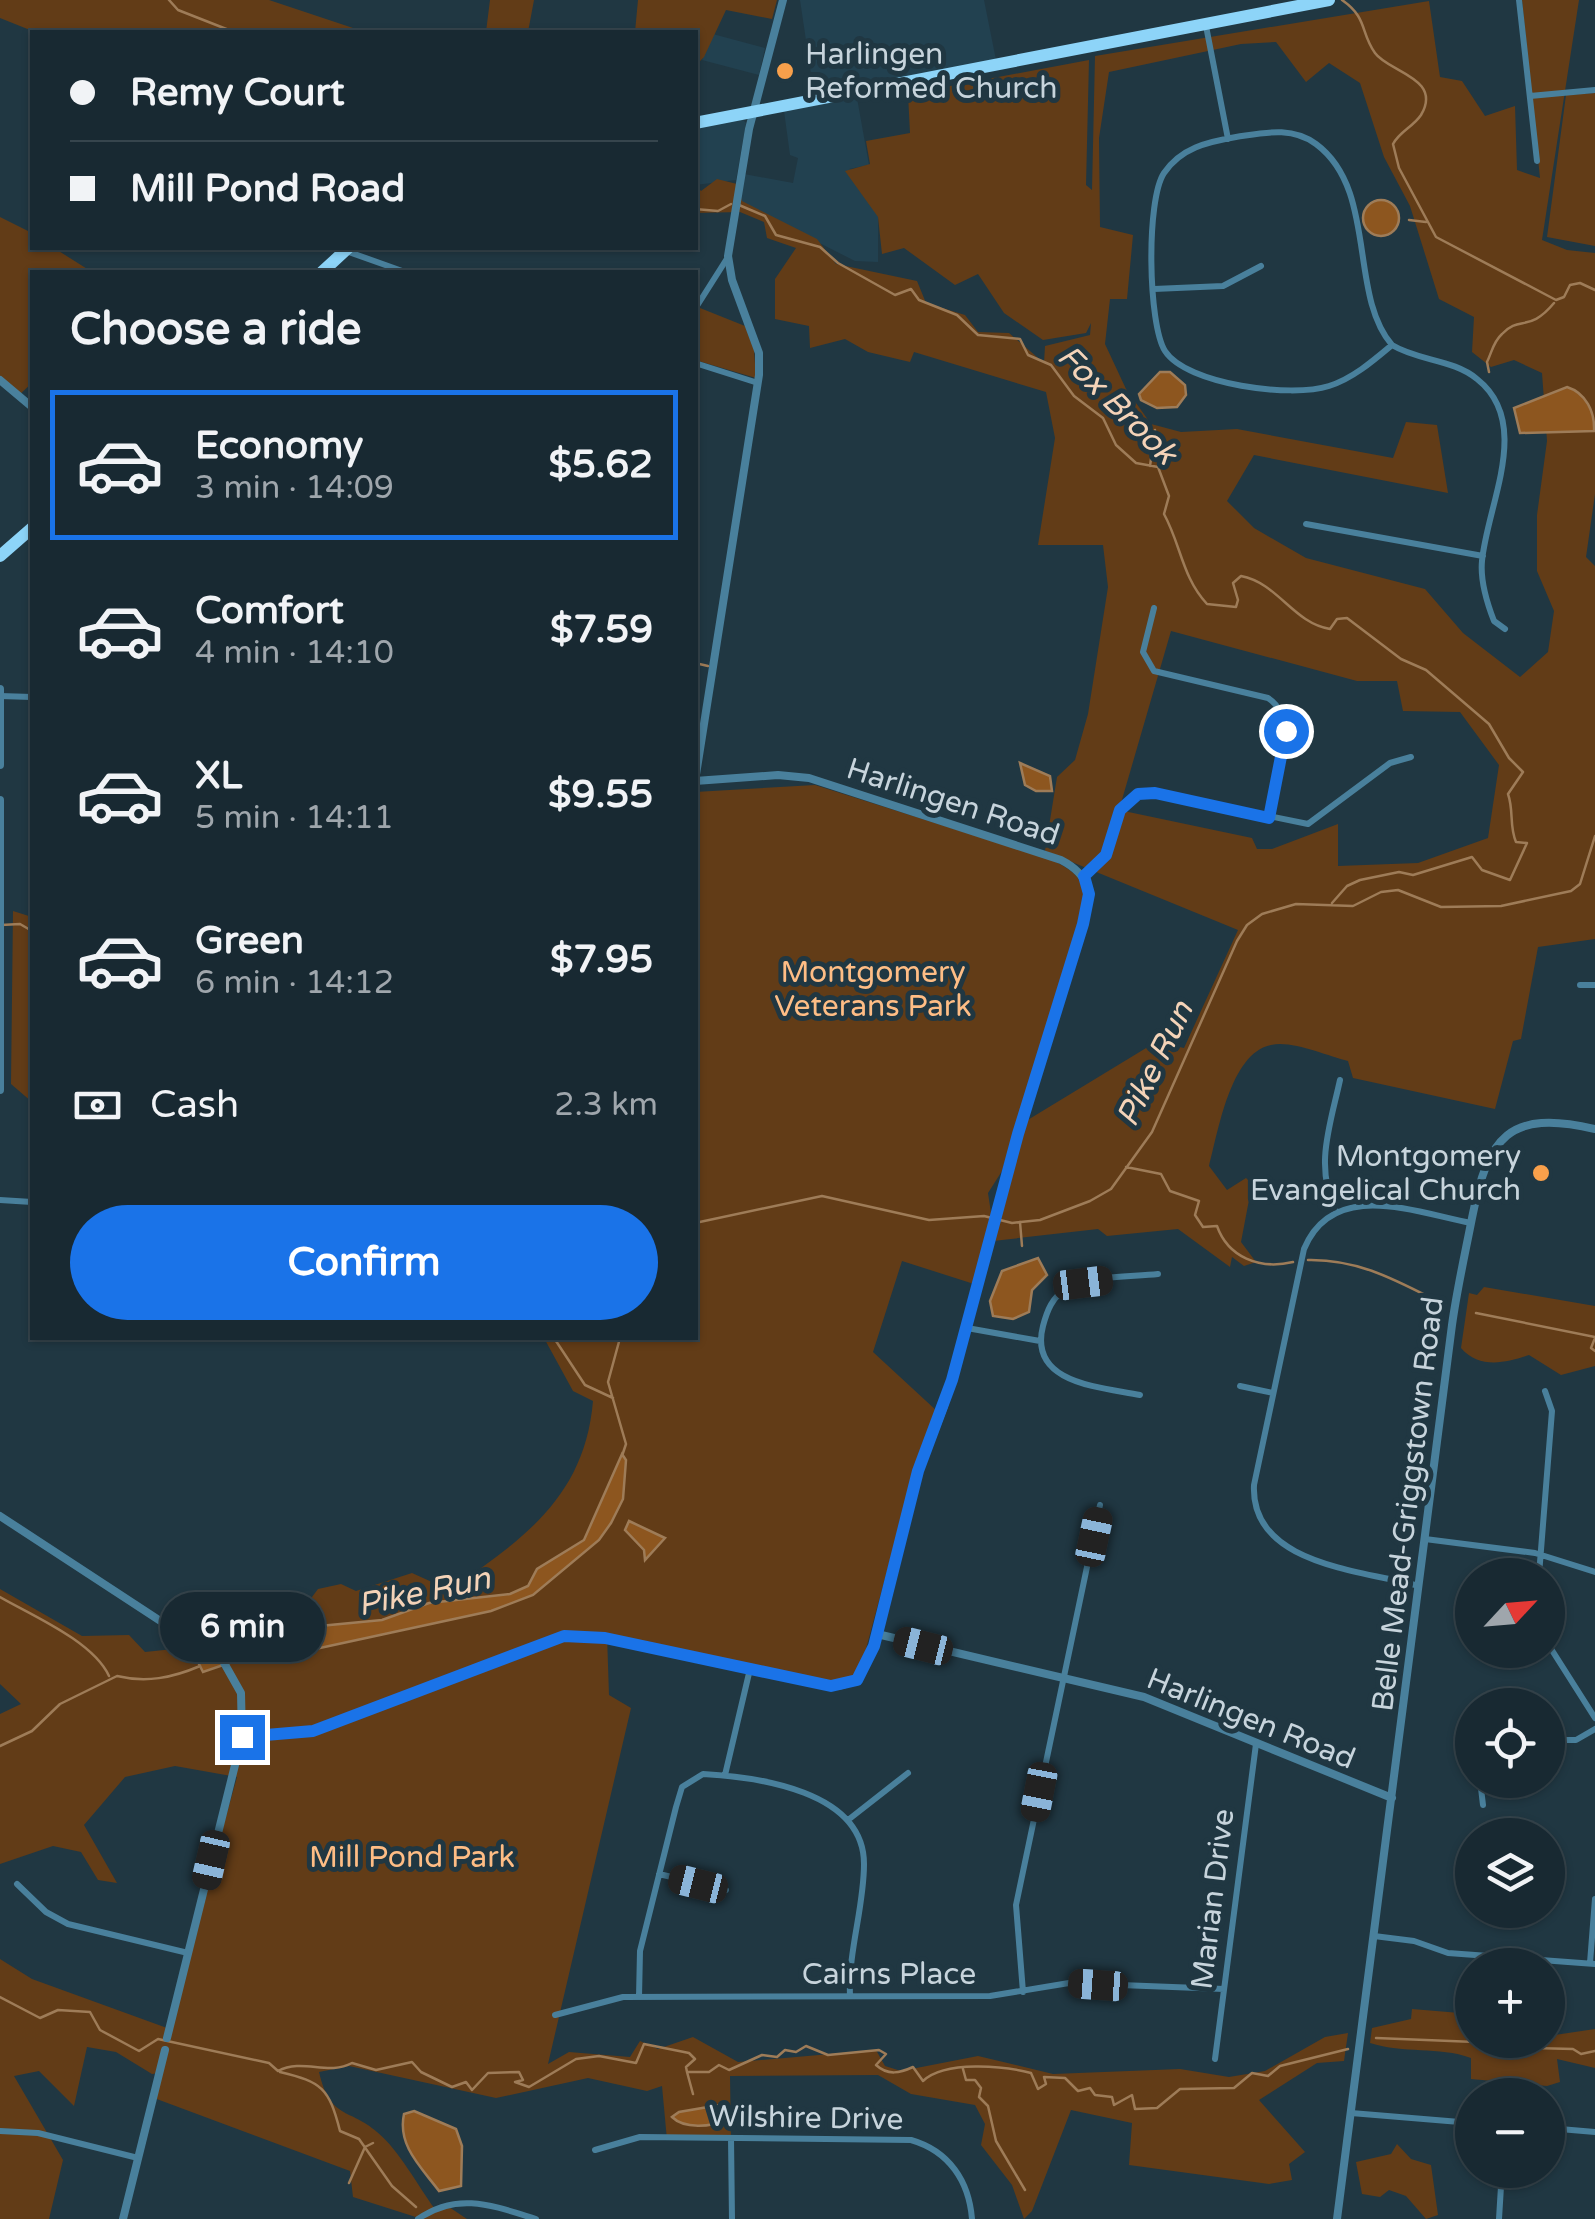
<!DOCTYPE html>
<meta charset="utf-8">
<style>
body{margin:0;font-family:"Varela Round",sans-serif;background:#21313a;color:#f1f3f6;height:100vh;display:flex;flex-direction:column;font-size:38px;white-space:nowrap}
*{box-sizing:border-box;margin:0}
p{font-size:32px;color:#9fa6ac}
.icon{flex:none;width:55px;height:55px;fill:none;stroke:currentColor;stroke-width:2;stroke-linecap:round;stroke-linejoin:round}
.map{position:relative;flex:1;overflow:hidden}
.details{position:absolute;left:30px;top:270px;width:668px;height:1070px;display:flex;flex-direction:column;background:#182932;border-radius:0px;box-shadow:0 2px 8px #0004,0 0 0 2px #36454d}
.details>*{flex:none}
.banner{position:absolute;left:30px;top:30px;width:668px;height:220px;border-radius:0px;box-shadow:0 2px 8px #0004,0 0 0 2px #36454d;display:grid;align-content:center;height:220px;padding:0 40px;background:#182932}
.needle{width:65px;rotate:64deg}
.buttons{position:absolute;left:1455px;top:1558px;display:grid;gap:20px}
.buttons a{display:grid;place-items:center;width:110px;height:110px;border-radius:50%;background:#182932;box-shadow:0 2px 8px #0004,0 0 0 2px #36454d;font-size:50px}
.end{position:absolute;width:45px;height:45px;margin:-22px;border:12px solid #1a73e8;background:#fff;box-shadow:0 0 0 5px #fff}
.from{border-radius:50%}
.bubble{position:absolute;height:70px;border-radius:35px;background:#182932;box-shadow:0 2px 8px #0004,0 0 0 2px #36454d;font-size:32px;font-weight:700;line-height:70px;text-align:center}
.car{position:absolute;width:30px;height:60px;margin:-30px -15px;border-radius:12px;box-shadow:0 0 8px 2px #0007;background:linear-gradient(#222 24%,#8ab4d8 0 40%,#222 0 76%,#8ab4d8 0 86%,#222 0)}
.banner b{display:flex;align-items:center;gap:35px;height:95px;font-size:38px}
.banner b+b{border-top:2px solid #36454d}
.banner i{width:25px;height:25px;background:#f1f3f6}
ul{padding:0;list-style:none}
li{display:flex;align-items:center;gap:30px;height:150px;margin:0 20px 15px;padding:0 20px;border:5px solid transparent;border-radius:0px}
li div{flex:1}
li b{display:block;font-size:38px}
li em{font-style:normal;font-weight:700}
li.on{border-color:#1a73e8}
li>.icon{width:90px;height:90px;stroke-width:1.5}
h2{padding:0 40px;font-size:45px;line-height:120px}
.pay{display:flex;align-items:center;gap:25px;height:110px;padding:0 40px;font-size:38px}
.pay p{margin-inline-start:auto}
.button{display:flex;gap:20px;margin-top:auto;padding:20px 40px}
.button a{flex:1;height:115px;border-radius:60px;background:#1a73e8;color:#fff;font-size:40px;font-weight:700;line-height:115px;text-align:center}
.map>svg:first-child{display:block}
</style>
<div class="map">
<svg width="1595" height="2219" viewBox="0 0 1595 2219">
<rect width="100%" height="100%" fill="#203742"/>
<!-- built -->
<path fill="#224150" d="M800,0H984L996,60L814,94Z
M709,33L765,48L759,75L702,60Z
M857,98L869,165L849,169L878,177V262L855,261L740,203L744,174L793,183L798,158L790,155L784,111Z
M742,119L746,123L736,180L695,185V128Z"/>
<!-- green -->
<path fill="#623c17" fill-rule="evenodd" d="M0,0H269L365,32H35L0,18Z
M490,0H534L528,32H486Z
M638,0H777L772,19L726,10L704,57L695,66V32H635Z
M1522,0H1579L1542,240L1567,250L1595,253V494L1586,557L1595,566V939L1538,947L1521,1039L1513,1041L1495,1109L1353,1078L1348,1061C1327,1056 1292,1040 1271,1045C1230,1053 1218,1133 1209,1166L1227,1190L1246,1178L1252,1184L1241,1242L1256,1262L1244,1266L1232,1257L1230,1267L1178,1229L1107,1236L1098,1229L993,1241L1026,1121L1156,1042L1184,1048L1238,930L1045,851L1057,777L1075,760L1088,714L1108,587L1103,545H1038L1055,438L1046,392L914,352L910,362L868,352L845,339L810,348L809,326L775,319V279L796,248L767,238L764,222L740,212L695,213V184L701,191L717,179L737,184L742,201L817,239L836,264L917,281L926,303L965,315L978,332L1009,333L1044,363L1045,346L1090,335L1091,323L1086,333L1043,340L1004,313L978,274L955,285L904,248L882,254L878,217L845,171L870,164L866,141L910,133L908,94L1089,60L1086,185L1092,190L1095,56L1429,1L1440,77L1462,81L1485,116L1515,106L1517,170L1540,178ZM1276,42L1306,82L1329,63L1360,83L1384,157L1410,206L1439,299L1474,317L1472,352L1491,367L1514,360L1542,373L1547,441L1537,515V571L1554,611L1548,652L1520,677L1463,633L1425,589L1306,558L1254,528L1227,501L1254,455L1448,493L1437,425L1406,422L1393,458L1237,429L1181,432L1151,424L1126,389L1105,344L1110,299H1127L1133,235L1100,227L1099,138L1109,72L1241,44ZM1171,631L1357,681H1397L1403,711L1460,712L1499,765L1488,838L1418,863L1338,866V824L1272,849H1257L1252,838L1119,810Z
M1595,93V246L1547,237L1566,95Z
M0,217L32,233V248H54L92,272H32V383L18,396L0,384Z
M700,308L745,326L754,350L756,378L695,360V316Z
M815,785L1052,860C1074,871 1086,879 1084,905L1002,1171L988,1193L991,1213L974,1284L902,1261L873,1352L938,1412L917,1460L860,1671L845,1682L834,1683L607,1635L609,1695L631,1708L548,2064L569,2052L630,2057L640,2041L658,2049L693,2037L738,2062L876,2050L885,2066L901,2071L978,2056L1053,2074L1180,2069L1229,2077L1265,2071L1325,2037L1348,2033L1344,2061L1317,2063L1259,2100L1305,2152L1289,2164L1292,2180L1269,2184L1129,2165L1132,2123L1071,2110L1032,2211L1024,2219L1012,2185L981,2145L985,2124L975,2105L911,2094L878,2075L730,2076L731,2140H667L662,2086L647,2091L588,2078L496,2098L349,2066L319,2072C330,2120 350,2108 377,2132C400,2151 417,2185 435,2209L446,2205L467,2219H422L353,2197L350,2171L154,2098L160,2073L152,2074L116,2052L87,2047L74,2106L39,2071L14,2076L63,2160L49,2219H0V1959L32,1979L167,2028L237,1777L175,1766L125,1777L84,1825L117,1883L98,1880L81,1852L53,1846L0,1864V1714L21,1704L0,1684V1589L82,1636L129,1635L145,1652L240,1642L250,1626L303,1609L318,1589L341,1584L356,1591L412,1573L443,1587L455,1586C527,1537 585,1494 593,1401L573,1391L544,1338H695V792Z
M13,911L32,917V1102L11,1084Z
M1484,1287L1595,1306V1366L1561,1375L1529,1355C1506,1363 1479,1369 1461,1348L1469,1293L1477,1295Z
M1412,2009L1472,2014V2040H1548V2036L1595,2029V2068L1557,2059L1560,2082L1547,2086L1471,2079V2058C1438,2046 1404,2054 1370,2043L1372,2028L1411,2019Z
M1397,2144L1411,2159L1431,2165L1438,2215L1426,2219L1406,2196L1389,2190L1380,2197L1362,2194L1356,2162L1391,2154Z"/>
<!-- water -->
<path fill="#8d561f" stroke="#9e7c58" stroke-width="2.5" d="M1363 218a18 18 0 1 1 36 0a18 18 0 1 1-36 0Z
M1160,372H1170L1185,385L1186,395L1177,407L1157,408L1141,400L1139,394Z
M1567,387C1586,393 1595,412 1594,431L1520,433L1514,408Z
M1020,763L1050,776L1052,791H1036L1025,785Z
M1038,1258L1047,1275L1032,1290L1029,1312L1013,1319L993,1316L990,1301L1002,1271Z
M622,1454L626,1460L623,1499L611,1523L599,1540L533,1595L491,1611L306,1651L229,1663L203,1672L192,1650L277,1632L288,1635L309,1627L382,1620L429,1603L510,1594L528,1586L537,1569L584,1540Z
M629,1521L665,1538L645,1560L644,1550L625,1530Z
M720,2105L726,2120C711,2127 684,2129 672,2117L679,2112Z
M414,2111L456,2129L462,2146L461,2186L439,2191C422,2168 397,2146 404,2114Z"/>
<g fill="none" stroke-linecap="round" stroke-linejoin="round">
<!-- stream -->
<path stroke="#9e7c58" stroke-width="2.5" d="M169,0L178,10L234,32
M1342,0C1368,18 1360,32 1375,53C1388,72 1443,78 1421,115C1413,127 1400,131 1393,144L1399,168L1436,237L1556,300L1564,297L1570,285L1580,283L1595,290
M739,205L765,216L776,235L820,247L838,263L895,295L911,289L919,300L957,315L978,335L1020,339L1028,355L1051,365L1074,396L1103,418L1116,445L1136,463L1158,467L1169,496L1164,514C1181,545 1182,577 1207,604L1236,607L1238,600L1233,583L1241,576C1278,583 1293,623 1330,629L1337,619L1347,618L1401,659L1426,670L1489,724L1509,758L1523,772L1508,794C1514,811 1509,826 1516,842L1527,843L1510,880L1482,870L1472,857L1413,875L1399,872L1360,880L1347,886L1332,903
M695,209L718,211L731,204
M1409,220L1426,222
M1489,372L1487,362C1492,352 1493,342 1502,334C1520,315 1529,333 1554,303
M1150,466L1155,430
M695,663L708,666
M1,925L20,924L32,931
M1126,1167L1161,1174L1170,1191L1199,1201L1195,1215L1203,1227L1217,1226C1228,1257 1259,1270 1293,1262
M1020,1222L1022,1246
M695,1223L822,1196L929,1220L984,1216L1012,1223L1040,1220L1090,1201L1111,1189L1152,1132L1237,941L1247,925L1262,914L1296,904L1353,906L1381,892L1398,890L1441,907L1501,906L1571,891L1580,884L1595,836
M1308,1260C1361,1259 1399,1282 1445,1305
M1476,1313L1595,1337
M554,1338L585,1385L613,1398
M620,1338L608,1382L626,1444L622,1456
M1595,1338L1591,1348L1595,1351
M0,1597C31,1615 93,1641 109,1676
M0,1746L32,1731L60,1704L117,1676C146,1683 172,1678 200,1666
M0,1997L40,2018L58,2010L90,2012L100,2030L139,2051L158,2039L269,2063L278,2071C303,2058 328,2076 352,2063L376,2070L412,2062L421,2072L452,2087L466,2082L472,2090L488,2073L519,2072L523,2080L515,2082L529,2087L576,2059L599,2056L636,2063L644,2044L689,2053L695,2059L686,2067L687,2072H709L719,2065L729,2070L762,2055L777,2057L785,2050L796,2052L806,2046L828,2055L879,2050L886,2054L876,2065C888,2076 900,2073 913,2067L923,2081C945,2060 1005,2066 1031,2073L1038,2089L1046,2084L1044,2077L1065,2078L1078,2091L1090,2088L1095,2095L1112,2097L1114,2105L1132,2095L1135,2109L1157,2108L1180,2089L1234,2088L1252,2073L1268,2076L1280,2066L1348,2049
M1376,2038L1475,2042L1486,2051L1494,2047L1573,2049L1581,2054L1595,2051
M963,2069L966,2080H975L981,2088L979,2097L988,2106L996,2141L1025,2190
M280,2072C322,2082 329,2088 340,2131L359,2139L392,2186L416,2207
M687,2072L693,2094
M349,2183L365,2147L373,2143"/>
<!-- minor -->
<path stroke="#49809c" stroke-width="6" d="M1519,0L1537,161
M1206,26L1228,139
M1530,96L1595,90
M346,251L405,272
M1154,289L1223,286L1261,266
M695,309L728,257
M1392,345C1348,294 1378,190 1316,144C1291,126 1264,133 1236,137C1207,142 1181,148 1164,173C1146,200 1148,324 1165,351C1187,385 1292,398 1329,386C1352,379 1373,361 1392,345C1418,361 1453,359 1477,379C1533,423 1487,505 1482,561C1480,581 1487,603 1494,621L1505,629
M695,363L758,383
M1306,524L1483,556
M1154,608L1143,652L1154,671L1268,698C1303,721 1275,783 1269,817
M0,696L32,697
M1084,876L1106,855L1121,810L1138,794L1155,793L1308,824L1390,763L1411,757
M1580,985H1595
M0,1200L32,1202
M1336,1211C1314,1167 1330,1126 1340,1080
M967,1328L1040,1341
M1240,1386L1273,1393
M1140,1395C1101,1387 1028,1384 1043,1326C1047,1311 1052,1297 1067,1288C1091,1275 1131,1277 1158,1274
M1425,1539L1535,1553L1595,1572
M1539,1575L1552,1411L1545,1391
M1419,1586C1362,1570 1250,1565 1254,1485L1304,1249C1333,1179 1414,1212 1471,1223
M1548,1644L1595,1718
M242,1737L313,1731L563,1637L605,1638L837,1687C866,1683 870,1658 877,1634
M1548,1740H1576L1595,1729
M725,1775L750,1669
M1480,1780L1483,1805
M848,1820L908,1773
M659,1874L726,1890
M17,1884L46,1912L68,1924L188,1953
M1374,1936L1414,1941L1448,1953L1595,1964
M1590,1963L1595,1899
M1023,1992L1016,1905L1100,1505
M639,1997L640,1951L676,1807L682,1787L703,1774C758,1777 864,1791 864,1864C864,1908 848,1951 850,1996
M555,2015L623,1997L990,1996L1069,1983L1224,1989
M1215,2059L1256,1744
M1351,2113L1472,2123
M1548,2128L1595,2132
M0,2131L38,2133L138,2158
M731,2138L732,2219
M595,2150L640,2137L911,2140C949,2151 969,2181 972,2219
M418,2219C458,2191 494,2206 536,2219
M1499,2219L1502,2170"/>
<!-- tertiary -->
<path stroke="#49809c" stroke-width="8" d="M783,0L749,129L728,256L732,280L759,353V375L695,781L778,775L809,778L1061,860C1092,876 1091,894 1083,924L1018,1133L944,1406L919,1471L877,1634L1144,1697L1392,1798
M0,380L32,407
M0,689V765
M0,800V1090
M0,1516L165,1624L214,1645L241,1693L242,1737L167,2038
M123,2219L165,2050
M1337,2219L1452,1325C1457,1289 1465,1254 1472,1218C1488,1137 1508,1109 1595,1129"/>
<!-- trunk -->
<path stroke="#8dd4f8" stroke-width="12" d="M695,123L1329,0
M322,272L348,248
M0,556L32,528"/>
</g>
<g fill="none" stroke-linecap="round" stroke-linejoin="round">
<!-- route -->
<path stroke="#1a73e8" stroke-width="12" d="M242,1737L313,1731L564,1636L605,1638L831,1686L857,1680L874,1646L918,1471L952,1380L1018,1134L1083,924L1089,894L1084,876L1106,855L1120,810L1138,794L1155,793L1269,818L1286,731"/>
</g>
<!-- markers -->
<g fill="#f8a04b" stroke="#203742" stroke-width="4">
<circle cx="785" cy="71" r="10"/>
<circle cx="1541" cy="1173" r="10"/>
</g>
<g text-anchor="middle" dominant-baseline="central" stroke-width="10" stroke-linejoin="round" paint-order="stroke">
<!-- poi labels -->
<g font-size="30" fill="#c7d4dc" stroke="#203742" text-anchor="start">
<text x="805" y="54">Harlingen<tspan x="805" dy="34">Reformed Church</tspan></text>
<text x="1521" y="1156" text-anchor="end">Montgomery<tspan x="1521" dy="34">Evangelical Church</tspan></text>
</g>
<!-- street labels -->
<g font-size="30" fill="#c7d4dc" stroke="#203742">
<text transform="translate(953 802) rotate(18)">Harlingen Road</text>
<text transform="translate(1408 1504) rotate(-83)">Belle Mead-Griggstown Road</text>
<text transform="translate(1251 1719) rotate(22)">Harlingen Road</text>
<text transform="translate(1213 1899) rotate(-83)">Marian Drive</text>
<text x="889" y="1974">Cairns Place</text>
<text transform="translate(806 2118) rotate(1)">Wilshire Drive</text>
</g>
<!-- park labels -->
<g font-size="30" fill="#febd85" stroke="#203742">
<text x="873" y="972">Montgomery<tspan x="873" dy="34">Veterans Park</tspan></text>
<text x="412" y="1857">Mill Pond Park</text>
</g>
<!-- water labels -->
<g font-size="32" font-style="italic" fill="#f4d3b8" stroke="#203742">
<text transform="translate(1117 405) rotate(45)">Fox Brook</text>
<text transform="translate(1155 1064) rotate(-64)">Pike Run</text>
<text transform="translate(424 1592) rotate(-12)">Pike Run</text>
</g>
</g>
</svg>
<div class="buttons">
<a><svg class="needle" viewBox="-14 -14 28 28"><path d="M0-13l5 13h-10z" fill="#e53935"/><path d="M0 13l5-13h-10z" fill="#9fa6ac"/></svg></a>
<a><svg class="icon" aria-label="locate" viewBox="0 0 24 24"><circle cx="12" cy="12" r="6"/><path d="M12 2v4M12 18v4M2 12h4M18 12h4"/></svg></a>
<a><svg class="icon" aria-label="layers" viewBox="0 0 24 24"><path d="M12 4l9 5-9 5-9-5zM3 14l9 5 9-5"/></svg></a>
<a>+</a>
<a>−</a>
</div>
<i class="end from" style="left:1286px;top:731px"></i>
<i class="end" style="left:242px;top:1737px"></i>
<div class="bubble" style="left:160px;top:1592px;width:165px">6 min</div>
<i class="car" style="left:1083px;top:1283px;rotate:83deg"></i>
<i class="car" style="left:1094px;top:1537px;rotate:12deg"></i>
<i class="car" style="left:923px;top:1646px;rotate:284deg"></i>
<i class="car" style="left:1039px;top:1792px;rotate:191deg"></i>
<i class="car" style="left:211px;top:1860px;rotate:193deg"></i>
<i class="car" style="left:698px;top:1884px;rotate:284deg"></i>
<i class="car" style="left:1098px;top:1985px;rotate:274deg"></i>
<div class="banner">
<b><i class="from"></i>Remy Court</b>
<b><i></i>Mill Pond Road</b>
</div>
<section class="details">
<h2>Choose a ride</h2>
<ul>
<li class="on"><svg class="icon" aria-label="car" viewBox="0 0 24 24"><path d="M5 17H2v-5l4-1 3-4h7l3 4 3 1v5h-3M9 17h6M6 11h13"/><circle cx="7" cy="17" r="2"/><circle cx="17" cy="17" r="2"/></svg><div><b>Economy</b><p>3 min · 14:09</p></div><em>$5.62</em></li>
<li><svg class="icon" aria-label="car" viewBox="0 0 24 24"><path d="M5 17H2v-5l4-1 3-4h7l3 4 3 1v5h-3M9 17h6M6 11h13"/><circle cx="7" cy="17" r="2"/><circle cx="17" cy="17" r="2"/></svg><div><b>Comfort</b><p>4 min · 14:10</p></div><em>$7.59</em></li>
<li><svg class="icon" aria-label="car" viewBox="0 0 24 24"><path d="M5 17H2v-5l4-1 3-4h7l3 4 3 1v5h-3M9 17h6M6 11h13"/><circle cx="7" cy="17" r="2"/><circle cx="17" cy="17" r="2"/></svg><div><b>XL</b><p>5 min · 14:11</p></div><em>$9.55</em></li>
<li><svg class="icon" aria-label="car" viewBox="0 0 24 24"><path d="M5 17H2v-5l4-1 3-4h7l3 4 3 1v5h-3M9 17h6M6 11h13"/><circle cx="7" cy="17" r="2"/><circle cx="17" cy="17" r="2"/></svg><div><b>Green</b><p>6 min · 14:12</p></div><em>$7.95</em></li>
</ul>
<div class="pay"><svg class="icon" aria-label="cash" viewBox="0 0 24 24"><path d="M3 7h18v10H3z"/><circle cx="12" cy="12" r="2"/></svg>Cash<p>2.3 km</p></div>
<div class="button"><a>Confirm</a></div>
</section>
</div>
